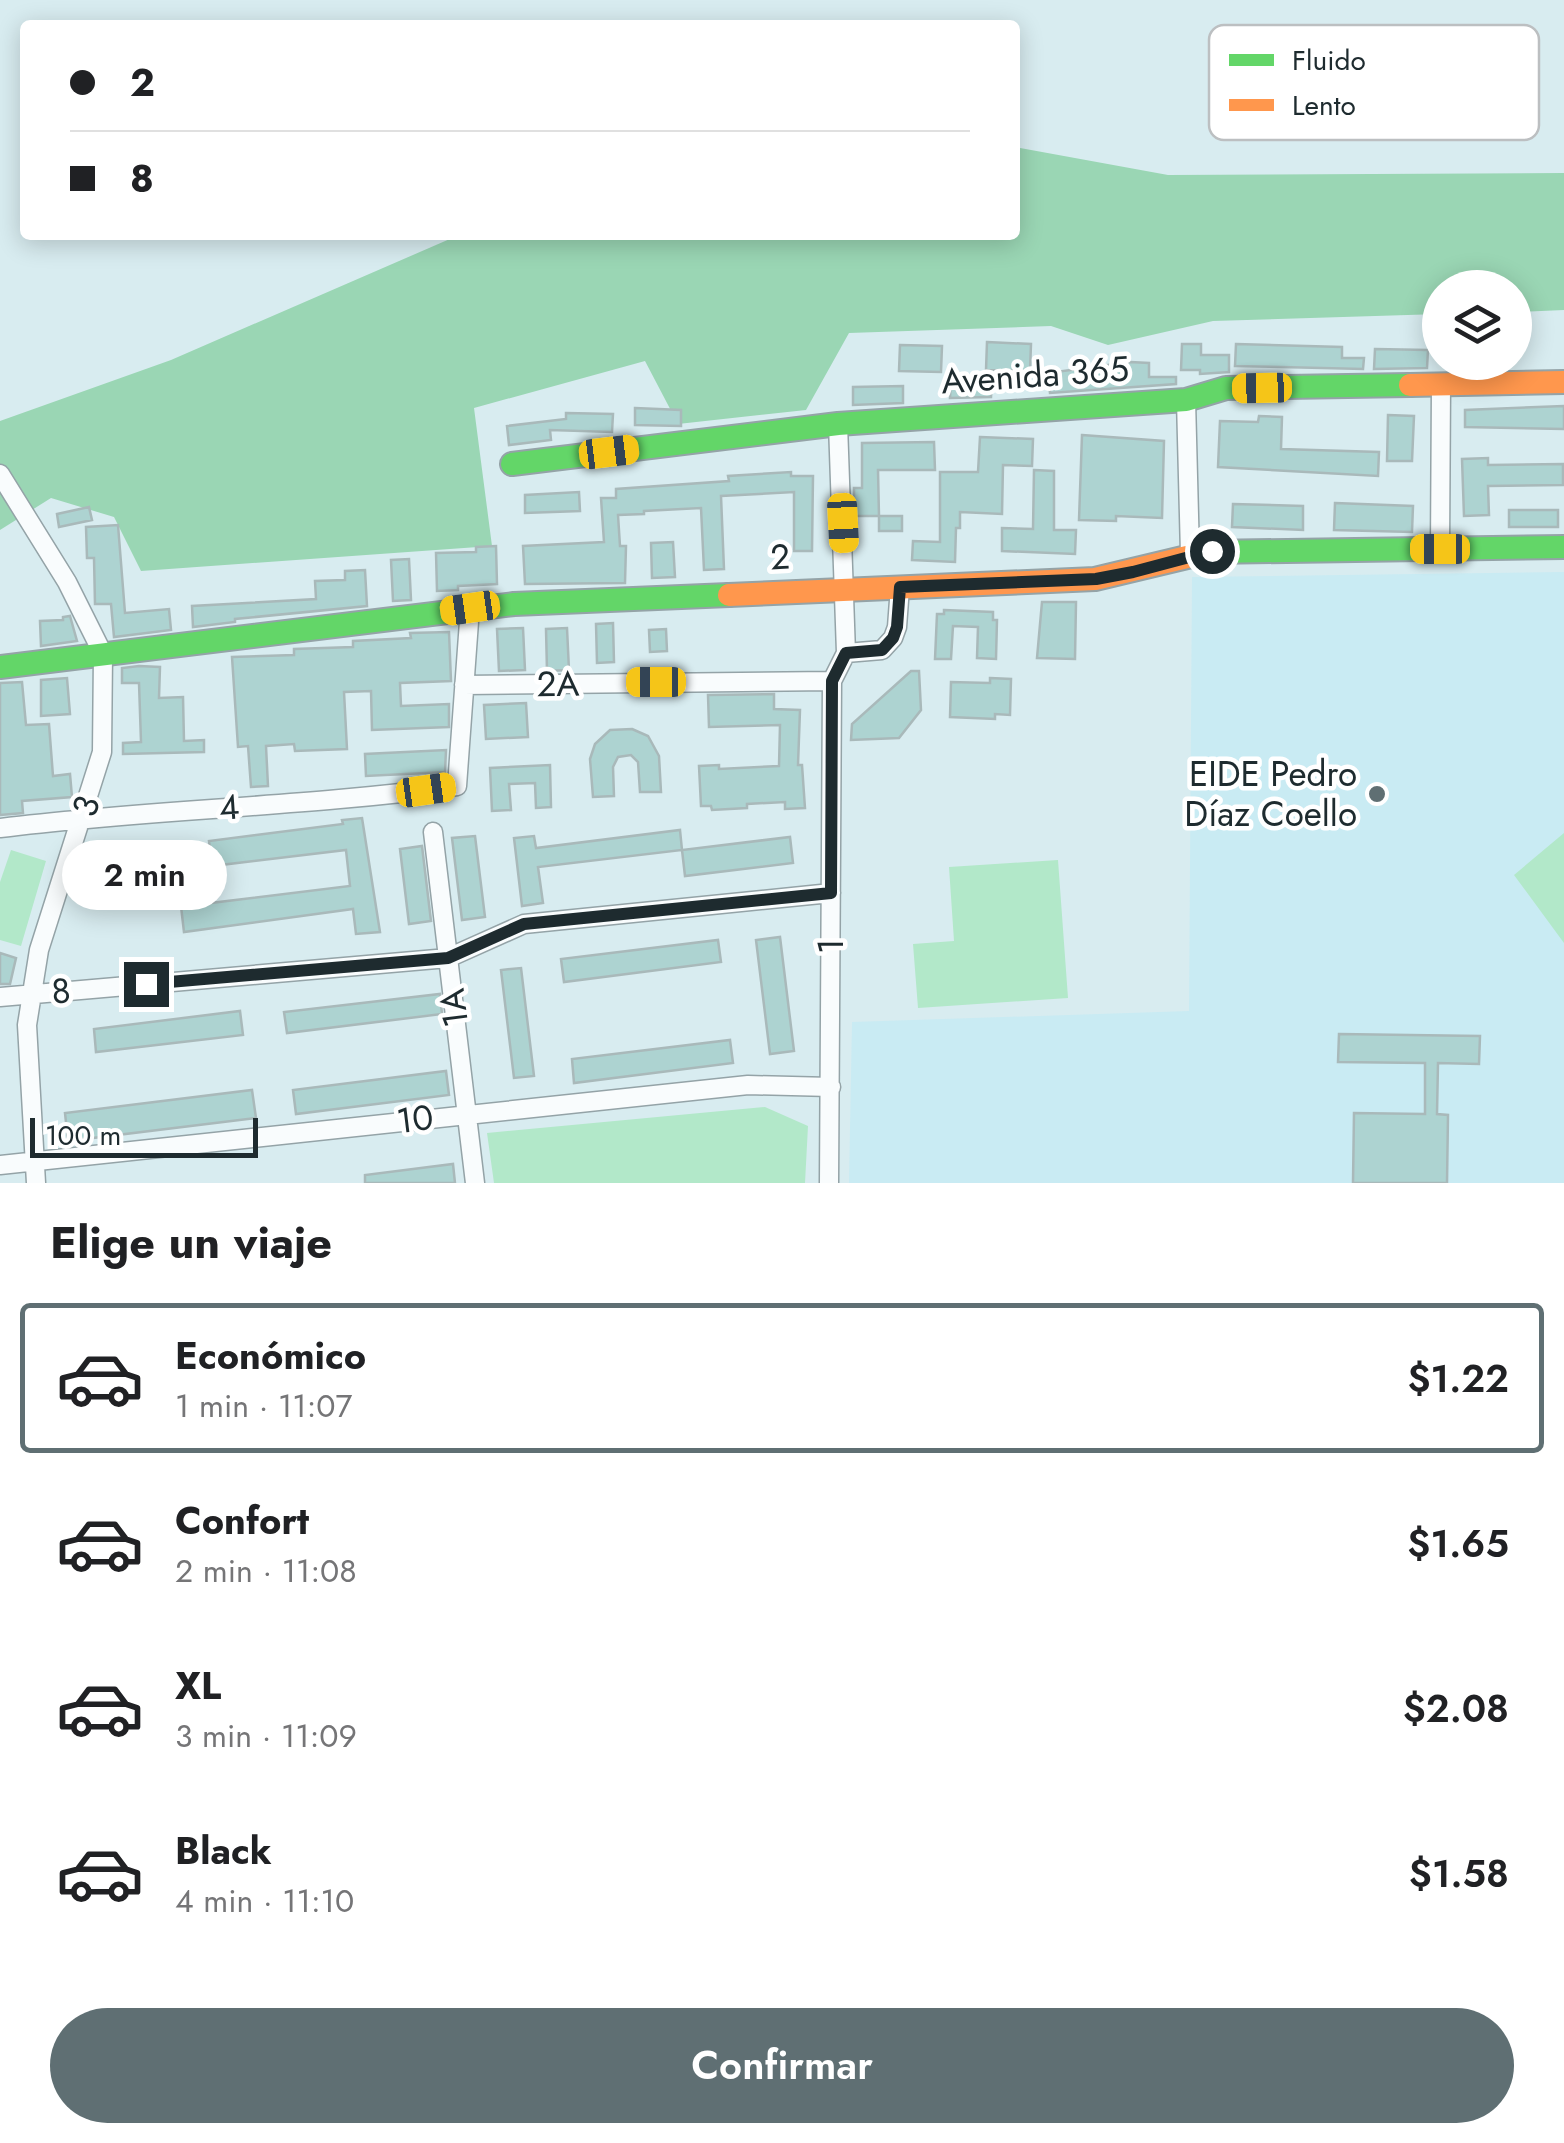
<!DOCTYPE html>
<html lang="es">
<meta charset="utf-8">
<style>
body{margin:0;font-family:Jost,sans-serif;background:#f2f2f2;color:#202124;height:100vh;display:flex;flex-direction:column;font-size:38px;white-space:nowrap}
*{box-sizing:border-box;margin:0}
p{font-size:32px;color:#757577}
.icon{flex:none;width:55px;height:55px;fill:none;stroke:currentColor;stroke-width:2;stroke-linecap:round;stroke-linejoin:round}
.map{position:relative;height:1183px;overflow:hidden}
.panel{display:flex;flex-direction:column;background:#fff;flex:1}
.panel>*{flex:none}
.top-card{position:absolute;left:20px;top:20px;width:1000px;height:220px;border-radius:10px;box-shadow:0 5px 25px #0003;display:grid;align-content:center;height:220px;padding:0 50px;background:#fff}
.tools{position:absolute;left:1422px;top:270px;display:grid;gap:20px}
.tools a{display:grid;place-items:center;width:110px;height:110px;border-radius:50%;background:#fff;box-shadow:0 5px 25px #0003;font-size:50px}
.scale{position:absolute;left:30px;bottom:25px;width:228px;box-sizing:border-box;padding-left:10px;border:5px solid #1e2b2f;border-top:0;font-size:28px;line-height:35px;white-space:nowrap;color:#1e2b2f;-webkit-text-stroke:8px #fff;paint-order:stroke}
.end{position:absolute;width:45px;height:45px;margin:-22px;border:12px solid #1e2b2f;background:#fff;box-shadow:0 0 0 5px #fff}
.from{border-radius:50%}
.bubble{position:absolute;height:70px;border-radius:35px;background:#fff;box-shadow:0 5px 25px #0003;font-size:32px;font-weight:600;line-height:70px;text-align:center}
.car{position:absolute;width:30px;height:60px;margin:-30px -15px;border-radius:12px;box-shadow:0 0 8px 2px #0007;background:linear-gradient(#f5c518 24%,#345 0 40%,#f5c518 0 76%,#345 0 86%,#f5c518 0)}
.top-card b{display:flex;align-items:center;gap:35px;height:95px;font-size:38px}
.top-card b+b{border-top:2px solid #e0e0e0}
.top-card i{width:25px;height:25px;background:#202124}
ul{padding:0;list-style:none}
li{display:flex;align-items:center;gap:30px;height:150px;margin:0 20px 15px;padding:0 30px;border:5px solid transparent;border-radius:10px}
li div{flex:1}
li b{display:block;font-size:38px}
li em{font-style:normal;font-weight:600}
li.current{border-color:#5f6f73}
li>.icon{width:90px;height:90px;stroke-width:1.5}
h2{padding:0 50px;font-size:45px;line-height:120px}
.button{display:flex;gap:20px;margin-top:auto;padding:20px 50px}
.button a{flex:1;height:115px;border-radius:60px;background:#5f6f73;color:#fff;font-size:40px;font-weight:600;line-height:115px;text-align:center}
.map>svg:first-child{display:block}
</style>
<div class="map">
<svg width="1564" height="1183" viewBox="0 0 1564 1183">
<rect width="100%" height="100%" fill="#d8ecf0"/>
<!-- built -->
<path fill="#c9ebf3" d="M1564,572V1183H849L852,1022L1189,1011L1192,577Z"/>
<!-- green -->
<path fill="#b2e8c9" d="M1564,833V943L1514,875Z
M11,850L46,861L21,946L0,940V882Z
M1058,860L1068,998L918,1008L913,944L954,941L949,867Z
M765,1107L808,1126L805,1183H494L487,1133Z"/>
<!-- forest -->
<path fill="#9ad6b4" d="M1015,147L1168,175L1564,173V310L1515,312V288H1440V314L1213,321L1108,345L1051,326L849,333L806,410L678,424L645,361L474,408L492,546L141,571L114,517L51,498L0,530V421L171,360L459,235H1015Z"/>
<!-- building -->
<path fill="#add3d1" stroke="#a9b9ba" stroke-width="2.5" d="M987,342L1031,344L1030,371L986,370Z
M1182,344H1201V355H1229V372L1200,374V370H1181Z
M1236,344L1342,347V358H1364L1363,369L1235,366Z
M900,345L942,346L941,372L899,371Z
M1375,349L1428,350L1427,368L1374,369Z
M1130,362L1149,363V377H1176V384L1050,393L1048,373Z
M951,376L992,377L991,397L950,398Z
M903,386V403L853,405V387Z
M1564,406V429L1465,427V410Z
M635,408L681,410V426L635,425Z
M566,413L613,414L612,432L550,430L551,440L509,445L507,426L566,419Z
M1388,415L1414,416L1412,461H1387Z
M1259,416L1282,417L1281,449L1379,452L1378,476L1218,467L1220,421L1258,422Z
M1082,435L1164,441L1162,518L1116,516V521L1079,520Z
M980,437L1033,439L1032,466L1003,465L1002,514L960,512V528H956L955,562L912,560L913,541L940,542V472H978Z
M934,442L935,470H878L879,516H854V488H862V443Z
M1488,458V465L1563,464V485L1488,486L1489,515L1464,516L1462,459Z
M1034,470L1054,471V530H1076L1075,554L1002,551V528L1033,529Z
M791,472V476H813L812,551H794V492L721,496L724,569L704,570L701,508L644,511V514L618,515L620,546H626L625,583L525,584L523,546L604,542L601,498H616V489L729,481L728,476Z
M579,492L580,511L525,513V495Z
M1335,503L1413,506L1412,532L1334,530Z
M1233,504L1303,506V530L1232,527Z
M89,507L92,520L59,527L57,514Z
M1509,510H1558V527H1509Z
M879,516H902V531H879Z
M118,525L125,613L169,609L171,630L114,637L111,604H95L94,558H87L86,527Z
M673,542L675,577L652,578L651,543Z
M496,546L497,584L458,586V590L437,591L436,553L476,552V547Z
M409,559L411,600L393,601L391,560Z
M365,570L367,606L235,619V622L193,627L192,606L316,599L315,581L345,580V571Z
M1042,602H1076L1075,659L1037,658Z
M944,610L993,612V620H997L996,659L977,658L978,627L953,626L951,659H935L937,614H944Z
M70,616L77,641L41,646L40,621L63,620V617Z
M613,623L614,662L597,663L596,624Z
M523,628L525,670L499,671L497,629Z
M567,628L569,670L547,671L546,629Z
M666,629L667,651L650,652L649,630Z
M449,632L451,681L400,683L401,706L449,704V727L372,730L371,691L344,692L347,749L295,751L294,744L266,746L268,786L251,787L248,746L238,747L232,657L294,655V649L353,647V641L411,638L410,633Z
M139,666L160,667L159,698L183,697L184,741L204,740V752L123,754V743L141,742L139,683H122V668Z
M911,671H919L921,710L899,738L851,740L852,724Z
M67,678L70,714L41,716V680Z
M990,678L1011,679L1010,715L995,714V719L950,717L951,682L990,683Z
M22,682L26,725L49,724L53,776L70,774L72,797L22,801L23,813L0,815V683Z
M774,694V709L800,710L798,765H802L805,808L785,809V802L747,804V808L712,810L711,806H701L699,766L719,765V769L779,766L780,725L709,727L708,695Z
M526,703L528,737L486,739L484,705Z
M632,729L648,736L659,756L661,792H640L638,762L631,755L618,757L613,767L614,796L593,797L590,759L595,744L610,730Z
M446,750L445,772L366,776L365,754Z
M550,765L551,807L536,808L535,783L509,784L511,810L492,811L490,768Z
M362,818L380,932L356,934L353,909L184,932L179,889L200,887L202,904L350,886L346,850L212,866L209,841L343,824L342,820Z
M680,830L682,850L538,867L543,903L522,906L514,838L534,836L536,848Z
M475,836L485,917L462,920L452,838Z
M790,837L793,863L685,876L682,850Z
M119,844L122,873L109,875L105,846Z
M422,846L431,921L409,924L400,849Z
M780,937L794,1051L770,1054L756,940Z
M718,940L721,962L564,982L561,959Z
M0,953L16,958L10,984H0Z
M521,968L534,1076L514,1078L501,970Z
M440,994L442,1014L287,1033L284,1012Z
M240,1011L243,1035L96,1052L94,1029Z
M1339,1034L1480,1036L1479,1064L1438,1063L1437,1114L1448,1115L1447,1183H1353L1354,1113L1425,1114V1063L1338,1062Z
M730,1040L733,1063L574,1083L572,1059Z
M446,1071L449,1095L296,1114L293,1090Z
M252,1090L256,1118L68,1141L65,1113Z
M453,1164L455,1183H365V1175Z"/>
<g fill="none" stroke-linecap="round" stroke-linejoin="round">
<defs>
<path id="street" d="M1186,400L1190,554
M0,474L67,582L103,654L102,752L39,950L27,1025L36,1183
M1440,549L1441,385
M846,653L882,650L893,638L897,627L900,587
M464,685L832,681
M0,828C152,809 306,807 457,786L470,608
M433,832L475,1183
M0,997L448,958L524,924L831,893
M0,1165L748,1085L831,1087
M829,1183L832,681L846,653L838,424"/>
<path id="fast" d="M512,464L838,424L1186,400L1226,388L1410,385
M1208,552L1564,547
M0,667L514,604L729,595"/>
<path id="slow" d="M1410,385L1564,382
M729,595L1095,579L1208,552"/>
</defs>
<!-- street casing -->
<use href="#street" stroke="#94a3a7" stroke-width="21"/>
<!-- fast casing -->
<use href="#fast" stroke="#94a3a7" stroke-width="26"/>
<!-- slow casing -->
<use href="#slow" stroke="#94a3a7" stroke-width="26"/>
<!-- street -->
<use href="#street" stroke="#f9fcfd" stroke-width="18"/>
<!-- fast -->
<use href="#fast" stroke="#63d668" stroke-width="22"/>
<!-- slow -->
<use href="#slow" stroke="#ff974d" stroke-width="22"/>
</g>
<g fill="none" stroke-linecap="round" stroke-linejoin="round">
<!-- route -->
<path stroke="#1e2b2f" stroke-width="12" d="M146,984L448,958L524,924L831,893L832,681L846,653L882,650L893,638L897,627L900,587L1096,579L1133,572L1212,551"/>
</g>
<!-- markers -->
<circle fill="#5f6f73" stroke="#fff" stroke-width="4" cx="1377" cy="794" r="10"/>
<g text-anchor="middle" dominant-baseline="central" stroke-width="9" stroke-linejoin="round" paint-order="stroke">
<!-- street labels -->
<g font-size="35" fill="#1e2b2f" stroke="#fff">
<text transform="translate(1035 375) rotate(-4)">Avenida 365</text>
<text transform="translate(780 557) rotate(-3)">2</text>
<text transform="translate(558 684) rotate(-1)">2A</text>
<text transform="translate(86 806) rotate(-71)">3</text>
<text transform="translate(229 807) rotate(-4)">4</text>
<text transform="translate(831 946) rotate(-90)">1</text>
<text transform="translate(61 991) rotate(-5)">8</text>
<text transform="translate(454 1008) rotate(-97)">1A</text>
<text transform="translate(415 1119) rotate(-7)">10</text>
</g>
<!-- poi labels -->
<g font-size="35" fill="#1e2b2f" stroke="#fff" text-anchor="end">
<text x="1357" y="774">EIDE Pedro<tspan x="1357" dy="40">Díaz Coello</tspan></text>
</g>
</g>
<!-- legend -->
<rect x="1209" y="25" width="330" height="115" rx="15" fill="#fff" stroke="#bcbfc1" stroke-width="2.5"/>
<rect x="1229" y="54" width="45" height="12" fill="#63d668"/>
<rect x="1229" y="99" width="45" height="12" fill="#ff974d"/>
<g font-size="28" fill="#1e2b2f">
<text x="1292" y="70">Fluido</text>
<text x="1292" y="115">Lento</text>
</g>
</svg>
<div class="tools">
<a><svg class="icon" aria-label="layers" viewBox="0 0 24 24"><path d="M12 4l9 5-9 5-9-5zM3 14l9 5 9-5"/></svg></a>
</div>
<div class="scale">100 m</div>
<i class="end from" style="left:1212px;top:551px"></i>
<i class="end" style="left:146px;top:984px"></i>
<div class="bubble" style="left:62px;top:840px;width:165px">2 min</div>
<i class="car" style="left:1262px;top:388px;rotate:269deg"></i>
<i class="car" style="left:609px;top:452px;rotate:83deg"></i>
<i class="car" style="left:843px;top:523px;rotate:177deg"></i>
<i class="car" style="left:1440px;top:549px;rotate:270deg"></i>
<i class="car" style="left:470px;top:608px;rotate:262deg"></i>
<i class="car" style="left:656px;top:682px;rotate:270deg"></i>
<i class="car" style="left:426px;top:790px;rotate:82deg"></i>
<div class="top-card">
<b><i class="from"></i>2</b>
<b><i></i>8</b>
</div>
</div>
<section class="panel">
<h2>Elige un viaje</h2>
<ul>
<li class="current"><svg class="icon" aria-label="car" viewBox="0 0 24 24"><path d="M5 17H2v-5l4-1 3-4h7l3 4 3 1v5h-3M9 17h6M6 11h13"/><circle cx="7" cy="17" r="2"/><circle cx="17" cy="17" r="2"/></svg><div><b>Económico</b><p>1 min · 11:07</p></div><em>$1.22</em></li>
<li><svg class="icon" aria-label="car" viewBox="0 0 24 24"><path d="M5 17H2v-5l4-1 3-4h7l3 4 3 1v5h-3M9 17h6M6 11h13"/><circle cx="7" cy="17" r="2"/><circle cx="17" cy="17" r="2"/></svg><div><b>Confort</b><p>2 min · 11:08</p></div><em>$1.65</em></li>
<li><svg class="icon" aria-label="car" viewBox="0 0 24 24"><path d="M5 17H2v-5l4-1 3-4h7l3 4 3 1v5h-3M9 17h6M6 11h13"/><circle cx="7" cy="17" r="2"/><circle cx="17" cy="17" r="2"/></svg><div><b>XL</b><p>3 min · 11:09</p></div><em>$2.08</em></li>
<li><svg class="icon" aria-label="car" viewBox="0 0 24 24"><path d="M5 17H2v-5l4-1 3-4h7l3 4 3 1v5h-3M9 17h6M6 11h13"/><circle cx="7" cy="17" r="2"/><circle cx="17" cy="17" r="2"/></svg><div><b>Black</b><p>4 min · 11:10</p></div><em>$1.58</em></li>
</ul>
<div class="button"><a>Confirmar</a></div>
</section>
